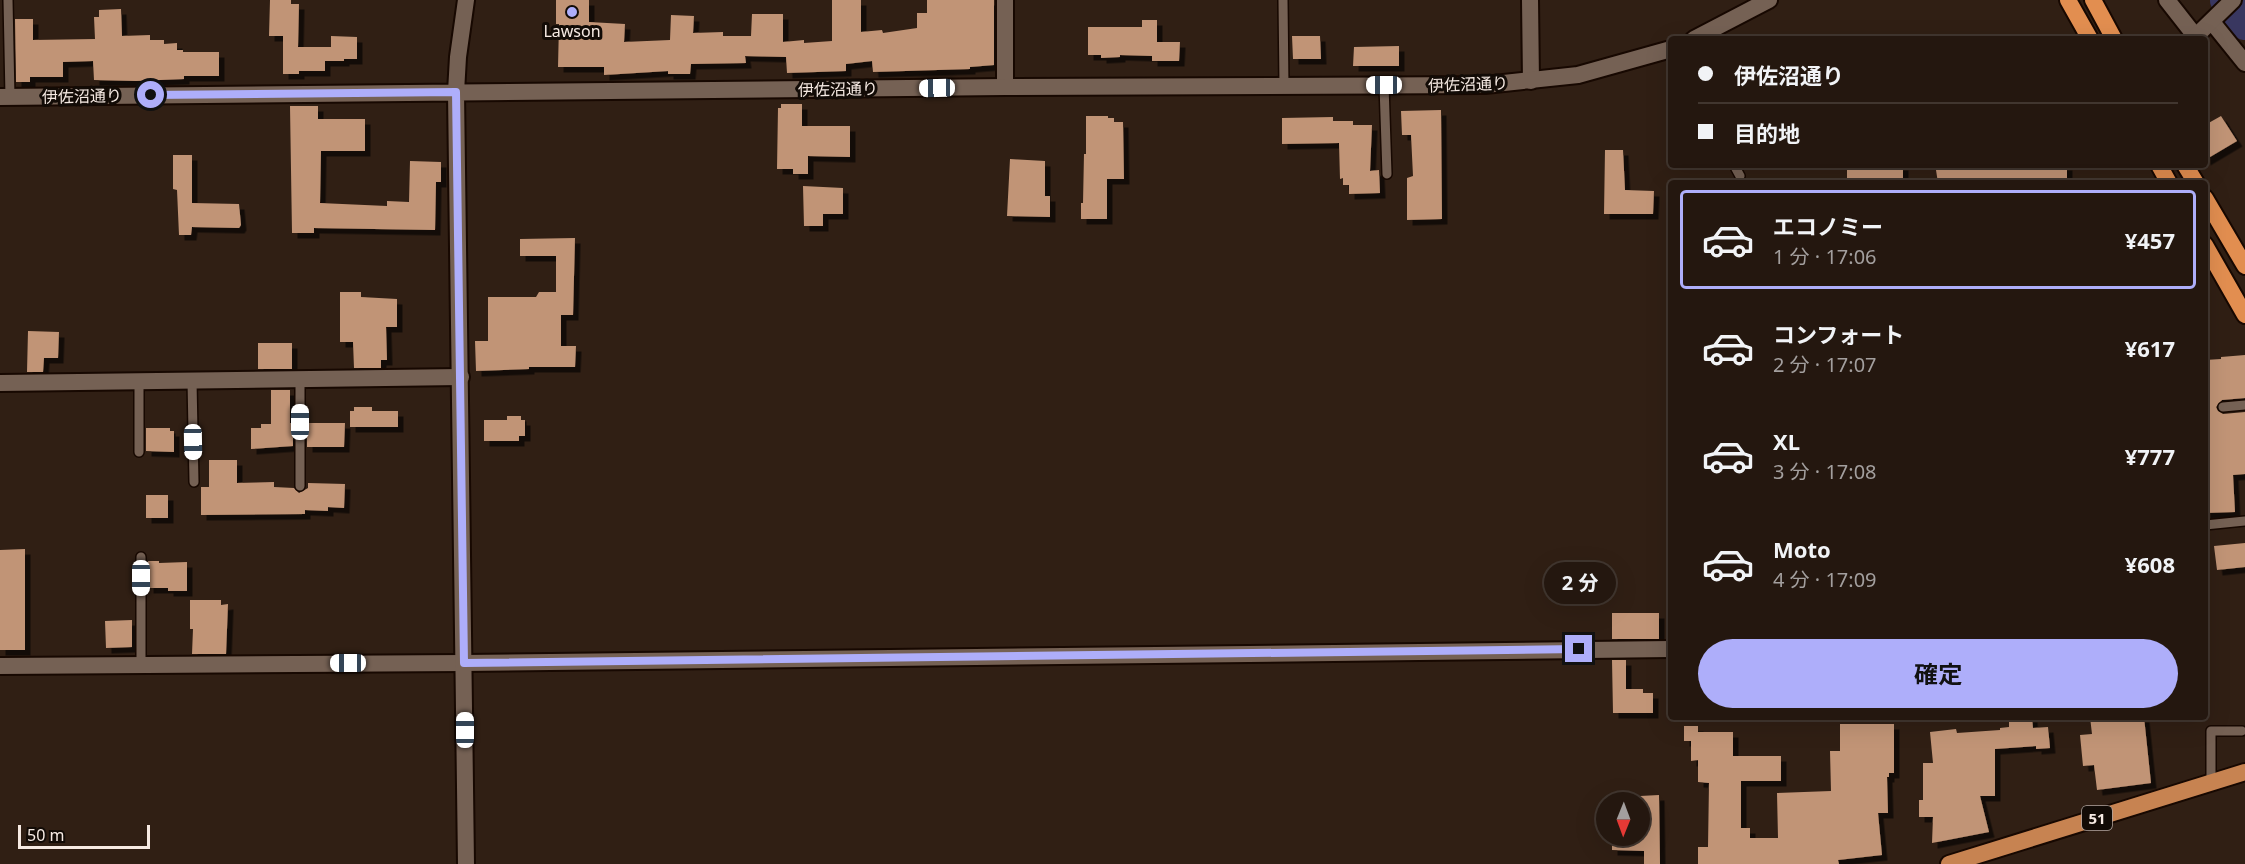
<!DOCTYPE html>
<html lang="ja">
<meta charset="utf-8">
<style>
body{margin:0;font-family:"Noto Sans","Noto Sans JP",sans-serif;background:#2c2018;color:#f1f3f6;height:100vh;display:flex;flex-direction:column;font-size:22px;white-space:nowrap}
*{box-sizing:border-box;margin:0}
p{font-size:20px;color:#a39f9e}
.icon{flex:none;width:33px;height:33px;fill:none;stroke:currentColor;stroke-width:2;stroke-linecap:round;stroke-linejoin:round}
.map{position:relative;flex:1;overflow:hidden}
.drawer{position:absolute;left:1668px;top:180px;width:540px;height:540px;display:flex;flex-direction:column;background:#24170f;border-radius:6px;box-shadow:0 6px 24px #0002,0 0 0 2px #41362f}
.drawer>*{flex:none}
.hud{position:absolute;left:1668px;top:36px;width:540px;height:132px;border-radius:6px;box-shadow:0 6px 24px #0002,0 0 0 2px #41362f;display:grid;align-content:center;height:132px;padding:0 30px;background:#24170f}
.needle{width:39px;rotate:181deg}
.controls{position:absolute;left:1596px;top:792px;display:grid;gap:12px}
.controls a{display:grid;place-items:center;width:54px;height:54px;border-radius:50%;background:#24170f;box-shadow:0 6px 24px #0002,0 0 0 2px #41362f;font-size:30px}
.scale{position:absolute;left:18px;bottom:15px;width:132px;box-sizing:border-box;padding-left:6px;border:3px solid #f6eae3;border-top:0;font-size:16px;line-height:21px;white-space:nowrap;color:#f6eae3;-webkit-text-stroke:4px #120b06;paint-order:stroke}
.end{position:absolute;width:27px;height:27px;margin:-14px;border:8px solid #aeaefa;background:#111;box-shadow:0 0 0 3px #111}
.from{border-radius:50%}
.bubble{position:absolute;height:42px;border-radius:21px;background:#24170f;box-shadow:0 6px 24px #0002,0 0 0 2px #41362f;font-size:20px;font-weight:700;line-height:42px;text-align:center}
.car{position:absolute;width:18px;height:36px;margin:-18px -9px;border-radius:8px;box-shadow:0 0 4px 2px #0007;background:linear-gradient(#fff 24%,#345 0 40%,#fff 0 76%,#345 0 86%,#fff 0)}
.hud b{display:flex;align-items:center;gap:21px;height:57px;font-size:22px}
.hud b+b{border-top:2px solid #41362f}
.hud i{width:15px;height:15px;background:#f1f3f6}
ul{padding:10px 0 0;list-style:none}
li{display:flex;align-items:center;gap:18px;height:99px;margin:0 12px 9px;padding:0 18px;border:3px solid transparent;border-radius:6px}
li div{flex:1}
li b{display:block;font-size:22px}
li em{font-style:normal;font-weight:700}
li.current{border-color:#aeaefa}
li>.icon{width:54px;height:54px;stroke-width:1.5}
.primary-button{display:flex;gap:12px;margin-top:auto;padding:12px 30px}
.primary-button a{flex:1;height:69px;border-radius:36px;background:#aeaefa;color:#111;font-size:24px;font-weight:700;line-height:69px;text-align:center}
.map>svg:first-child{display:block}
</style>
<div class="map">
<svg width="2245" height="864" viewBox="0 0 2245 864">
<defs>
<filter id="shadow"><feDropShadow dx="5.5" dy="5.5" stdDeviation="0" flood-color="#0009"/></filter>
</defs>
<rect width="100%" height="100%" fill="#301f14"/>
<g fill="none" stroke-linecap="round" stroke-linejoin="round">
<!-- river -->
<path stroke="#393760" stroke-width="32" d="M2226,0L2245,24"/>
</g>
<!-- building -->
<path fill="#c19476" filter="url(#shadow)" d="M270,0H291V4H299L298,47H331V36L357,37V59H344V61H325V71H299V74H283V36H269Z
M556,0H589V22L625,24L624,42L670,40L671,15L694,16L693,33L723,32V36H751L752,14H783V42L804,40V43L832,41V0H861V32L882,30L883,33L917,28V13H927V0H994V65L970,67V69L873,72L872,61L846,64V71L787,73L786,57L745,56L746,63L691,64L690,74H668V71L604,75V67H558L559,24H556Z
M121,9L122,36L150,35V40H164V44L177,43V50H183V52H219V76H184V79L136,81L94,80L93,61L63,62V77H30V82H16L15,19H33V40L95,39L94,17H99V10Z
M1142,20H1157V42H1180L1179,61H1152V56L1120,55V57L1101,58V55H1088V27H1142Z
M1292,36H1320L1321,59H1293Z
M1399,46V66H1353L1354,47Z
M781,104H802V126H850V157L808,156V174H793V169H777L778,108H781Z
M290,106H318V119H365V151H321L320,203L387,206V201L409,202L410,161L441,162V182H436L435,230L314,228V233H292Z
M1441,110L1442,219L1407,220V178L1413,176L1411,135H1402L1401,111Z
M1086,116H1108V118H1114V122H1123L1124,179H1107V219H1081V203H1083L1084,154H1086Z
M2221,116L2237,141L2205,160V125Z
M1333,117V121H1353V125H1372L1370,171L1379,170L1380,193L1349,194V185H1343V178L1340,179L1339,143L1282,144V118Z
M1605,150H1623L1625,190L1654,191L1653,214H1604Z
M173,155H192V203L239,204L241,225L239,228L192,227L191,235H179L177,190L173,189Z
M1010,159L1045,161V196H1050V217L1007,216Z
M1858,165H1903V182L1847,183V166Z
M1977,165H2067V183H1938L1936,170Z
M803,186L843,188V214H823V226H804Z
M575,238L573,315H561V346H576L575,367H529V369L476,371L475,341H488V297H536L539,292H556V256H520V239Z
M340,292H361V297L397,299V327H386L387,360H381V368H354L353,342H340Z
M28,331L59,332L58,358H44L43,372H27Z
M258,343H292V369H258Z
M2245,355V398L2222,400L2216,407L2218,411L2223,414L2245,412V474L2233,475L2235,512L2205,513V360L2221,359V357Z
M271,390H290V423H293V446L251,449V428H261V424H271Z
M354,407H372V411H398V427H350V411H354Z
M507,416H521V420H525V436H519V441H484V420H507Z
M307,423H345L344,447H307Z
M146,428H170V431H174V452L146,451Z
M209,460H237V483L274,482V487L294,488L299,493L308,488V483L345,484L344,508L328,507V511L305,510V514L201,515V487H209Z
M146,495H168V518H146Z
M2245,543V567L2217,570L2214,546Z
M25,549V650H0V550Z
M148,561H159V563L187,562V591H168V588H148Z
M190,600H221V605L228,604L226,654H192L193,629H190Z
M1612,613H1659V639H1612Z
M132,620V647L106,648L105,621Z
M1612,660H1626V689H1643V693H1653V713H1613Z
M2009,717H2032L2033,728L2048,727L2050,748L2036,749V746L1995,749V796H1980L1989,832L1932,843L1933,817H1919V800H1923V763H1933L1930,732L1956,729L1957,733L2000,730V728L2009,727Z
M2090,717H2144L2151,783L2097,790L2094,765L2083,766L2080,735L2092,734Z
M1840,724H1894V773H1889V777H1887L1888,813H1878L1882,855L1838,860L1839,864H1698V847H1708L1709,783L1698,782V760L1691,761V741H1684V726H1698V732H1733V756H1781V781H1741V828H1750V838H1778L1777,793L1831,791L1830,751H1840Z
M1659,795L1660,864H1644V851L1612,850V836H1640V796Z"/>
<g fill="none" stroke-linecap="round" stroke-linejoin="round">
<defs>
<path id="service" d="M8,0L10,97
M1283,0L1284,86
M1384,85L1387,174
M1734,165L1740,176
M192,381L194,482
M2223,407L2245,405
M139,452V382
M300,486V379
M2205,525L2245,521
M141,664V557
M2211,783V731H2242"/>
<path id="minor" d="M1005,0V87
M1530,0L1531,81
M2167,0L2196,37
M2212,22L2245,63
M0,383L461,377
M0,666L464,663L1671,649"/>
<path id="tertiary" d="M466,0L458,57L456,92L466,864
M1694,39L1769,0
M2193,39L2233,0
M0,97L1005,87L1485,85L1578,75L1671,49"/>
<path id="primary" d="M1949,864L2245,772"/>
<path id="trunk" d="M2068,0L2090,39
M2093,0L2114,39
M2159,165L2169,183
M2185,165L2196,183
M2205,198L2245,266
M2205,245L2245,315"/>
</defs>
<!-- service casing -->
<use href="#service" stroke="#170801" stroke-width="12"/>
<!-- minor casing -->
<use href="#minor" stroke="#170801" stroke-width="20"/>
<!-- tertiary casing -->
<use href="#tertiary" stroke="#170801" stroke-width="20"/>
<!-- primary casing -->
<use href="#primary" stroke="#170801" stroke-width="20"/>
<!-- trunk casing -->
<use href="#trunk" stroke="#170801" stroke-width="20"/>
<!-- service -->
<use href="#service" stroke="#756154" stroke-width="9"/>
<!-- minor -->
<use href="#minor" stroke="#756154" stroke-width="16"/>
<!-- tertiary -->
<use href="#tertiary" stroke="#756154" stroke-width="16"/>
<!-- primary -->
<use href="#primary" stroke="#c78351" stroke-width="16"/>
<!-- trunk -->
<use href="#trunk" stroke="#e28e50" stroke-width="16"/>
</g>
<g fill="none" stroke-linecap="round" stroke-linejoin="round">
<!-- route -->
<path stroke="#aeaefa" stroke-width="8" d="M151,95L456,92L464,663L1579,649"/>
</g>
<!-- markers -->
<circle fill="#aeaefa" stroke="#120b06" stroke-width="2" cx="572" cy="12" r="6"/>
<g text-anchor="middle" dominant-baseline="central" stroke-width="6" stroke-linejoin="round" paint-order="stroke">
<!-- shield labels -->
<rect fill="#120b06" stroke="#b2a7a1" stroke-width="1.5" x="2082" y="806" width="30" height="24" rx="4.5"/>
<g font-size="15" font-weight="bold" fill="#f6eae3">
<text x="2097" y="818">51</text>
</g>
<!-- poi labels -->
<g font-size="16" fill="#f6eae3" stroke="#120b06">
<text x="572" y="31">Lawson</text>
</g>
<!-- street labels -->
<g font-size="16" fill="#f6eae3" stroke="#120b06">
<text transform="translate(1468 84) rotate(-2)">伊佐沼通り</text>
<text transform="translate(838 89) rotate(-1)">伊佐沼通り</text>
<text transform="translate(82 96) rotate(-1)">伊佐沼通り</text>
</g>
</g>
</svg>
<div class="controls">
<a><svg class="needle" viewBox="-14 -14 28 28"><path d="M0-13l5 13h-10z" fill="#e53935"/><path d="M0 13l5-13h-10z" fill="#a39f9e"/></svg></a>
</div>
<div class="scale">50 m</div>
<i class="end from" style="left:151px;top:95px"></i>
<i class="end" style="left:1579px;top:649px"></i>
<div class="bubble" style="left:1544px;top:562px;width:72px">2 分</div>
<i class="car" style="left:1384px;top:85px;rotate:270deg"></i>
<i class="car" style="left:937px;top:88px;rotate:269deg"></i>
<i class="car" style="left:300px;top:422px;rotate:0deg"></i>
<i class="car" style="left:193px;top:442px;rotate:179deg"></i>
<i class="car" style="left:141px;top:578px;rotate:180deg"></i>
<i class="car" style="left:348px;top:663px;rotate:270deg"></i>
<i class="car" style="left:465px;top:730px;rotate:0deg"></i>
<div class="hud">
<b><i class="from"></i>伊佐沼通り</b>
<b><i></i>目的地</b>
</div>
<section class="drawer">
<ul>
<li class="current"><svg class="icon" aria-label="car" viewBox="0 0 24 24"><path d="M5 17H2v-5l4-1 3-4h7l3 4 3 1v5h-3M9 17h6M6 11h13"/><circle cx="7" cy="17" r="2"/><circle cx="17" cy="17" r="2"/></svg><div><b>エコノミー</b><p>1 分 · 17:06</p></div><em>¥457</em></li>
<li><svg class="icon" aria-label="car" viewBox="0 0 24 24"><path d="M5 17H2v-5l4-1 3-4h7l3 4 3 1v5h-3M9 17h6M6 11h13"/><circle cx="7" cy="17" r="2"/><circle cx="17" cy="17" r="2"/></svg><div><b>コンフォート</b><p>2 分 · 17:07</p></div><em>¥617</em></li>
<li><svg class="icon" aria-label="car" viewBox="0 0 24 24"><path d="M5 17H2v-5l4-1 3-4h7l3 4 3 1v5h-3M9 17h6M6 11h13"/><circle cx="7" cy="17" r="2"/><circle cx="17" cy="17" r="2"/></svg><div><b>XL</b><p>3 分 · 17:08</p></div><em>¥777</em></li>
<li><svg class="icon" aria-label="car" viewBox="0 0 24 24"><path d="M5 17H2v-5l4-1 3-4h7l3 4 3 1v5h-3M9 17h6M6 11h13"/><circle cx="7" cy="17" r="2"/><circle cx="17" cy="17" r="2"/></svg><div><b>Moto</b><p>4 分 · 17:09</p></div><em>¥608</em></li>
</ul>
<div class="primary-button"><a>確定</a></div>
</section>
</div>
